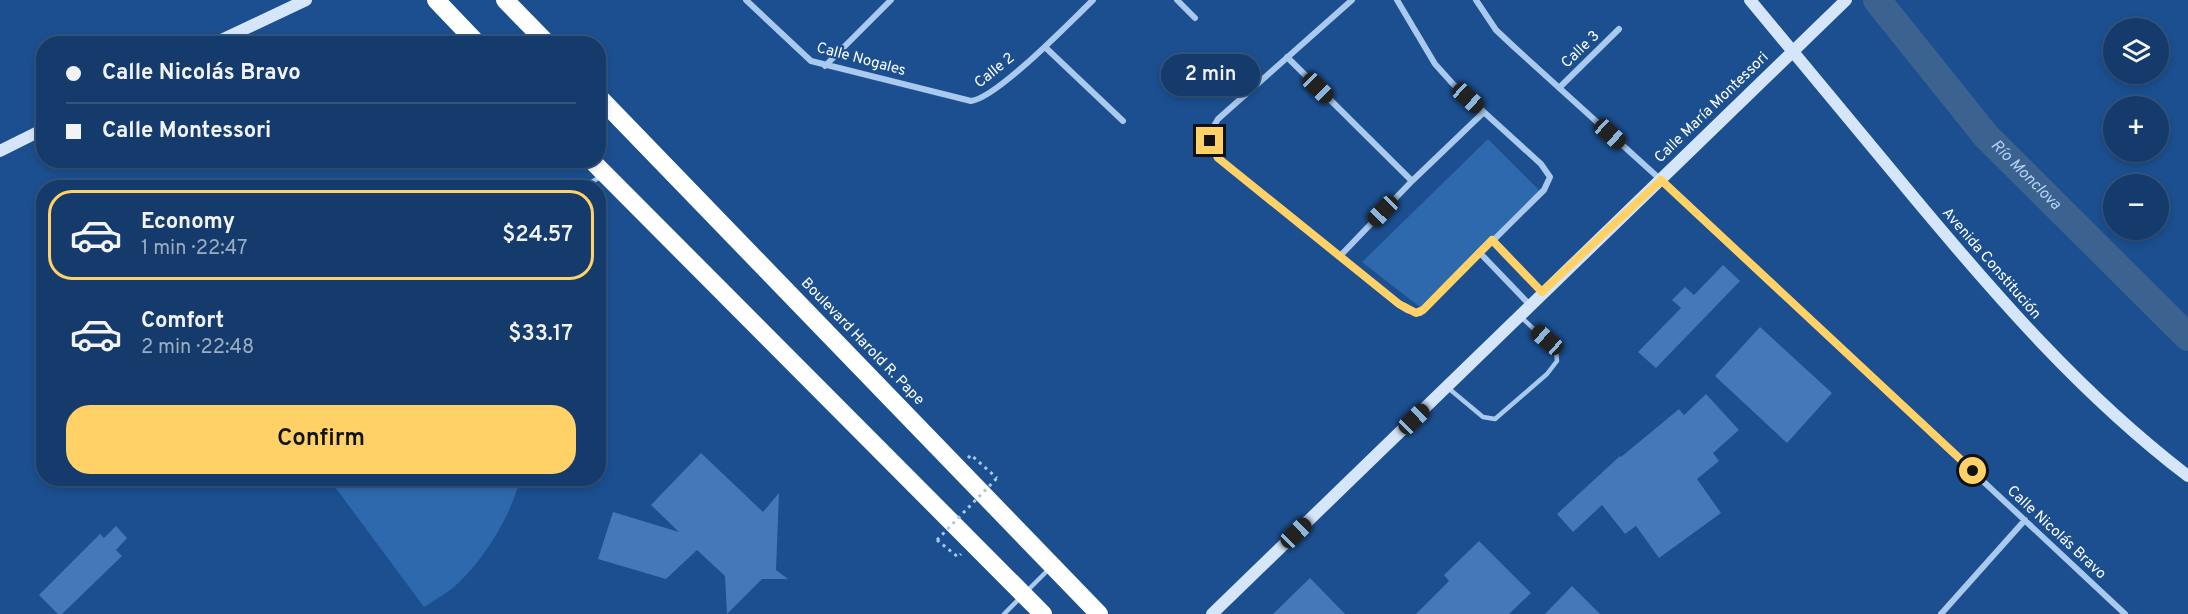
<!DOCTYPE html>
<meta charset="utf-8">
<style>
body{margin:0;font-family:Overpass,sans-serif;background:#1d4271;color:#f1f3f6;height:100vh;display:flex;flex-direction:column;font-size:22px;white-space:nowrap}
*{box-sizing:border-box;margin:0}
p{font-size:20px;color:#9dadc1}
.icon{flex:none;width:33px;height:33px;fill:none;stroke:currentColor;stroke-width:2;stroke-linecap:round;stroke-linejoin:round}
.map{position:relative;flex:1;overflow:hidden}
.panel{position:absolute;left:36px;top:180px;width:570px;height:306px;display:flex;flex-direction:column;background:#143b6b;border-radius:24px;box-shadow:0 3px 9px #0003,0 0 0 2px #33557e}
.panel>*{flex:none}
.banner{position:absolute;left:36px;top:36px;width:570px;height:132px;border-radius:24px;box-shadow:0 3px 9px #0003,0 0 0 2px #33557e;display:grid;align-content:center;height:132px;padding:0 30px;background:#143b6b}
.fabs{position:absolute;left:2103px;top:18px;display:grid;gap:12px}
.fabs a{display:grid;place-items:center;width:66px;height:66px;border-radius:50%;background:#143b6b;box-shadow:0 3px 9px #0003,0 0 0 2px #33557e;font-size:30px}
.end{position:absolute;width:27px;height:27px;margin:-14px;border:8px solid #ffd166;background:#111;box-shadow:0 0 0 3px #111}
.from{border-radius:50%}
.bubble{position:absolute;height:42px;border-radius:21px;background:#143b6b;box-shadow:0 3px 9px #0003,0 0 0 2px #33557e;font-size:20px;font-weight:600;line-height:42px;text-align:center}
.car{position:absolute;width:18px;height:36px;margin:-18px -9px;border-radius:8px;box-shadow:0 0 4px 2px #0007;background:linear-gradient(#222 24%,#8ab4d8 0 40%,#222 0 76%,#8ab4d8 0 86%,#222 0)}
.banner b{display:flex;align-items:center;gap:21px;height:57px;font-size:22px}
.banner b+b{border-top:2px solid #33557e}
.banner i{width:15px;height:15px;background:#f1f3f6}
ul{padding:10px 0 0;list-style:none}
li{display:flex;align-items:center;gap:18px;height:90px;margin:0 12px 9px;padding:0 18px;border:3px solid transparent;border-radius:24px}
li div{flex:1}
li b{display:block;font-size:22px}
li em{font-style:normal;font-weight:600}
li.selected{border-color:#ffd166}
li>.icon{width:54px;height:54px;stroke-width:1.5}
.action{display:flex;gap:12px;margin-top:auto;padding:12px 30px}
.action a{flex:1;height:69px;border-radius:24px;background:#ffd166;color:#111;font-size:24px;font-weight:600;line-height:69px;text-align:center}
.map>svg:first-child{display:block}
</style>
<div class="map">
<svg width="2188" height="614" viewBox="0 0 2188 614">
<rect width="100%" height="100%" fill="#1b4f8f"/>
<!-- green -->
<path fill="#2e69ad" d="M1488,139L1540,191L1420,307L1362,262Z
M329,479L520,478V479C511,516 484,560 455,586C446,594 434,600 424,607Z"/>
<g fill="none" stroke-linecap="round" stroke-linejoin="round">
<!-- river -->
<path stroke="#3c6290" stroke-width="28" id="s1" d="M1877,0L1986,136L2188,337"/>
</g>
<!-- building -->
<path fill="#4478b7" d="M1723,265L1740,281L1656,368L1638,352L1681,308L1672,300L1685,287L1694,295Z
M1760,327L1832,393L1787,443L1715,376Z
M1706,394L1739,430L1713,453L1719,461L1697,479L1721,513L1659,558L1636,526L1625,534L1602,505L1573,532L1557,514L1620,456L1621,457L1679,409L1684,415Z
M701,453L763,512L779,493L776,570L788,579H762L727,614L725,576L697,550L666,579L598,559L613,512L679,532L651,505Z
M116,526L127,538L116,550L122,556L62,614H58L39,595L100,534L104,538Z
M1479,541L1531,593L1509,614H1416L1449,581L1444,575Z
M1310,578L1345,614H1273Z
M1572,586L1600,614H1545Z"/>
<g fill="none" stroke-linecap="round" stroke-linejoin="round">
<!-- path -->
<path stroke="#a9c9ee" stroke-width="3" stroke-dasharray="3 4.5" stroke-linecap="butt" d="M968,458L971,455L997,478
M937,540L958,557L961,554"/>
<!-- lane -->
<path stroke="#a9c9ee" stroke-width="4.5" d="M581,188L602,176
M1447,387L1483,417L1495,419L1547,374L1557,361L1556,350L1520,316
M1027,591L1049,569
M1004,614L1021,597"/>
<!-- street -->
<path stroke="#a9c9ee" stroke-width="6" d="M746,0L811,61L971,101C997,98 1071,21 1093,0
M1177,0L1195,18
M1352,0L1218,119C1209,133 1207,145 1218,158L1399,305L1407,310L1420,313L1544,190L1550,177L1541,164L1453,84L1435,64L1397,0
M1476,0L1496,30L1513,46L1661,180L2125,614
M1045,47L1123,121
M1287,57L1412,181
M825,66L891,0
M1559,88L1619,29
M1492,239L1542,292
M1479,252L1530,305
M1340,256L1412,181L1484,112
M1941,614L2025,520"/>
<!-- secondary -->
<path stroke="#d6e6fa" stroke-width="12" d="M1750,0C1804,65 1858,130 1912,195C1997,297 2083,396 2188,476
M213,44L306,0
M0,151L44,129
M1212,614L1846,0"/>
<!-- highway -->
<path stroke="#fff" stroke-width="18" d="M436,0L478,44
M505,0L548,44
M598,96L1099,614
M591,160L1043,614"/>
<!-- path-bridge -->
<path stroke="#a9c9ee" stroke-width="3" stroke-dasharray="3 4.5" stroke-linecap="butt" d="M937,540L997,478"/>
</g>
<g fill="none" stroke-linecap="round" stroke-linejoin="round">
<!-- route -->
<path stroke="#ffd166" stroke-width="8" d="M1210,141L1218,158L1399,304L1416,313L1423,310L1492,240L1542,292L1661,180L1973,471"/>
</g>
<g text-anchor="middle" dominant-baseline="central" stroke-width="4.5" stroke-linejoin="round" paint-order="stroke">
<!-- street labels -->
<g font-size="15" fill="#fff" stroke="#1b4f8f">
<text transform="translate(1581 50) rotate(-44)">Calle 3</text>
<text transform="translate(861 60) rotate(15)">Calle Nogales</text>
<text transform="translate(995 71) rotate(-39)">Calle 2</text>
<text transform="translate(1712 108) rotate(-44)">Calle María Montessori</text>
<text transform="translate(1991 264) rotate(49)">Avenida Constitución</text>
<text transform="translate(862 342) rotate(46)">Boulevard Harold R. Pape</text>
<text transform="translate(2056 533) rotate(43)">Calle Nicolás Bravo</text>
</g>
<!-- water labels -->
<g font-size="16" font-style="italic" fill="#b5d3f5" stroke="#1b4f8f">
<text stroke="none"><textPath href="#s1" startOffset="230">Río Monclova</textPath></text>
</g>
</g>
</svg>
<div class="fabs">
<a><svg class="icon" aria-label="layers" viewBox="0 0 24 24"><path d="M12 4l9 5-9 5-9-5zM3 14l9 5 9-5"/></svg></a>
<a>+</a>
<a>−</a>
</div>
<i class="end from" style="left:1973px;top:471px"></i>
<i class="end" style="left:1210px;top:141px"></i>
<div class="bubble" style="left:1161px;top:54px;width:99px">2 min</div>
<i class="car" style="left:1318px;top:88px;rotate:135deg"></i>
<i class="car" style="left:1468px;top:98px;rotate:132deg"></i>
<i class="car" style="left:1610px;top:134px;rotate:132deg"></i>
<i class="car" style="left:1383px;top:211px;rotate:224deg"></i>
<i class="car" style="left:1547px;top:340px;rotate:311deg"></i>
<i class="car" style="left:1414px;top:419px;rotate:46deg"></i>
<i class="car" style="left:1296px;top:533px;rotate:46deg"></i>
<div class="banner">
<b><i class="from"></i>Calle Nicolás Bravo</b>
<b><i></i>Calle Montessori</b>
</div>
<section class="panel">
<ul>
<li class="selected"><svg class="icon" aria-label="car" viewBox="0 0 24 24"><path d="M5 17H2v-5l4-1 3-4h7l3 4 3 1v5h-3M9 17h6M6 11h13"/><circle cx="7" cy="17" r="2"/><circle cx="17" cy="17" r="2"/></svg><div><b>Economy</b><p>1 min · 22:47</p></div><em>$24.57</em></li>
<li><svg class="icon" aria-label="car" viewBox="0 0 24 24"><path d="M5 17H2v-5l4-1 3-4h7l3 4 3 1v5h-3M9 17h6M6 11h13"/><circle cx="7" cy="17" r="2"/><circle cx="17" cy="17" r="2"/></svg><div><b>Comfort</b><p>2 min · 22:48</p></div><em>$33.17</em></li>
</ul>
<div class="action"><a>Confirm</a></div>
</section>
</div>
